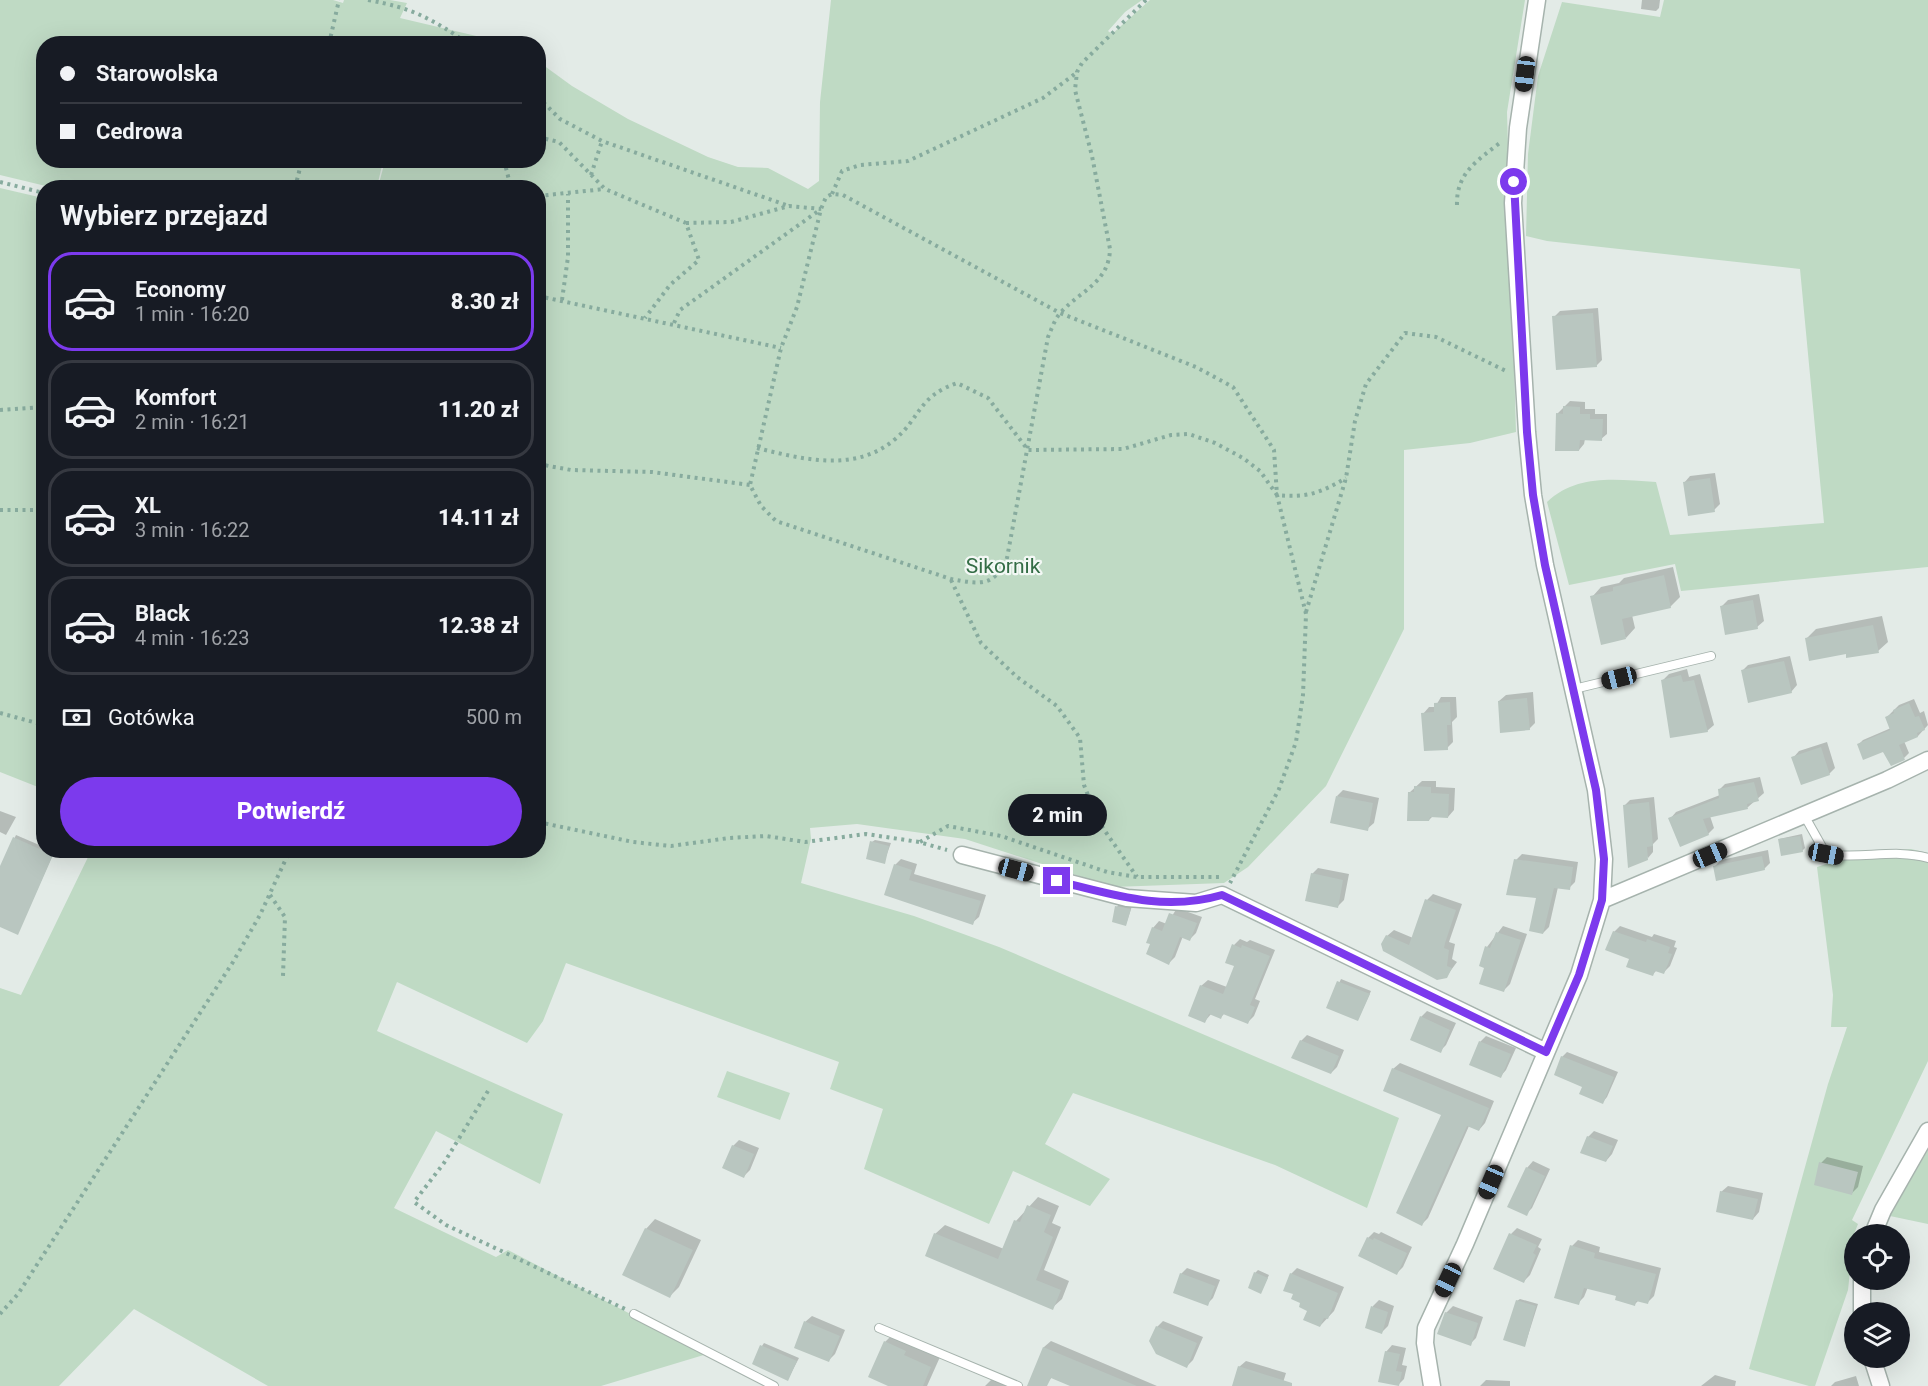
<!DOCTYPE html>
<html lang="pl">
<meta charset="utf-8">
<style>
body{margin:0;font-family:Roboto,sans-serif;background:#242831;color:#f1f3f6;height:100vh;display:flex;flex-direction:column;font-size:22px;white-space:nowrap}
*{box-sizing:border-box;margin:0}
p{font-size:20px;color:#9ea1a6}
.icon{flex:none;width:33px;height:33px;fill:none;stroke:currentColor;stroke-width:2;stroke-linecap:round;stroke-linejoin:round}
.map{position:relative;flex:1;overflow:hidden}
.side{position:absolute;left:36px;top:180px;width:510px;height:678px;display:flex;flex-direction:column;background:#171b24;border-radius:24px;box-shadow:0 6px 24px #0002}
.side>*{flex:none}
.guide{position:absolute;left:36px;top:36px;width:510px;height:132px;border-radius:24px;box-shadow:0 6px 24px #0002;display:grid;align-content:center;height:132px;padding:0 24px;background:#171b24}
.buttons{position:absolute;left:1844px;top:1224px;display:grid;gap:12px}
.buttons a{display:grid;place-items:center;width:66px;height:66px;border-radius:50%;background:#171b24;box-shadow:0 6px 24px #0002;font-size:30px}
.end{position:absolute;width:27px;height:27px;margin:-14px;border:8px solid #7c3aed;background:#fff;box-shadow:0 0 0 3px #fff}
.from{border-radius:50%}
.bubble{position:absolute;height:42px;border-radius:21px;background:#171b24;box-shadow:0 6px 24px #0002;font-size:20px;font-weight:800;line-height:42px;text-align:center}
.car{position:absolute;width:18px;height:36px;margin:-18px -9px;border-radius:8px;box-shadow:0 0 4px 2px #0007;background:linear-gradient(#222 24%,#8ab4d8 0 40%,#222 0 76%,#8ab4d8 0 86%,#222 0)}
.guide b{display:flex;align-items:center;gap:21px;height:57px;font-size:22px}
.guide b+b{border-top:2px solid #363941}
.guide i{width:15px;height:15px;background:#f1f3f6}
ul{padding:0;list-style:none}
li{display:flex;align-items:center;gap:18px;height:99px;margin:0 12px 9px;padding:0 12px;border:3px solid #363941;border-radius:24px}
li div{flex:1}
li b{display:block;font-size:22px}
li em{font-style:normal;font-weight:800}
li.selected{border-color:#7c3aed}
li>.icon{width:54px;height:54px;stroke-width:1.5}
h2{padding:0 24px;font-size:27px;line-height:72px}
.pay{display:flex;align-items:center;gap:15px;height:66px;padding:0 24px;font-size:22px}
.pay p{margin-inline-start:auto}
.button{display:flex;gap:12px;margin-top:auto;padding:12px 24px}
.button a{flex:1;height:69px;border-radius:36px;background:#7c3aed;color:#fff;font-size:24px;font-weight:800;line-height:69px;text-align:center}
.map>svg:first-child{display:block}
</style>
<div class="map">
<svg width="1928" height="1386" viewBox="0 0 1928 1386">
<rect width="100%" height="100%" fill="#e3ebe7"/>
<!-- green -->
<path fill="#bfdac4" d="M0,0H333L343,3L344,0H390L407,3L400,18L506,43L44,44V160L383,161L377,187H50L0,175Z
M831,0H1142L1125,12L1108,31L1112,34L1150,0H1525L1507,112L1516,432L1470,443L1404,450V629L1326,786L1248,867L1224,883L1113,887L965,839L857,824L810,828L811,839L801,883L914,916L999,947L1399,1118L1367,1208L1275,1165L1073,1093L1045,1144L1110,1179L1090,1206L1013,1171L989,1224L864,1169L883,1109L830,1089L839,1062L566,963L543,1021L527,1043L397,982L377,1031L563,1114L540,1184L436,1131L394,1208L496,1257L508,1250L707,1354L601,1386H268L134,1309L59,1386H0V988L21,995L91,851L538,850V188L378,187L385,161L538,160L539,62L572,86L628,119L708,157L738,167L768,168L808,189L819,181L820,102Z
M1664,0H1928V567L1681,591L1675,564L1569,585L1547,502C1578,473 1617,480 1656,482L1670,535L1824,523L1800,269L1547,241L1526,236L1528,154L1538,76L1562,2L1660,17Z
M0,188L43,198V789L0,772Z
M1911,849L1928,853V1061L1852,1220L1858,1224L1854,1234L1848,1290L1815,1386H1809L1749,1369L1828,1084L1847,1027H1831L1833,995L1817,867L1860,853Z
M727,1071L790,1093L780,1120L717,1097Z
M1928,1150V1224L1890,1216Z"/>
<!-- shadow -->
<path fill="#0003" d="M1642,0H1660L1659,8L1656,11L1641,9Z
M1598,308L1602,360L1596,366L1554,317L1560,311Z
M1570,401L1585,402V409H1595V414H1607V434L1601,439H1585L1584,444L1579,450L1557,414Z
M1715,473L1720,504L1714,510L1684,483L1690,476Z
M1673,567L1680,597L1670,607L1632,615L1635,628L1626,638L1592,597L1601,587L1619,583L1624,578Z
M1759,594L1764,621L1757,627L1722,606L1728,600Z
M1882,616L1888,642L1878,651L1847,652L1806,639L1816,629Z
M1790,656L1797,685L1791,692L1742,671L1748,665Z
M1687,669L1689,677L1700,674L1714,725L1707,731L1663,680L1669,674Z
M1533,692L1535,723L1529,729L1499,701L1506,695Z
M1441,697H1456L1457,717L1452,722L1453,742L1447,748L1423,714L1429,707H1435Z
M1914,699L1920,713L1924,711L1928,725L1918,736L1904,741L1909,753L1904,758L1858,745L1863,740L1891,728L1887,717L1899,705Z
M1827,742L1835,768L1829,774L1793,758L1799,751Z
M1760,777L1764,793L1748,807L1710,816L1714,828L1708,834L1670,819L1676,812L1720,795L1719,790L1725,784Z
M1422,781H1436V787L1455,788L1454,810L1448,817L1433,816L1429,820L1409,793Z
M1343,790L1379,798L1374,823L1367,829L1337,796Z
M1654,797L1658,839L1653,844V852L1648,858L1624,806L1630,800Z
M0,811L16,817L6,835L0,832Z
M1802,834L1805,848L1802,851L1779,839Z
M16,835L44,847V850L54,852L18,933L0,925V870Z
M875,840L891,843L884,862L872,842Z
M1768,850L1770,863L1764,869L1715,866L1721,860Z
M1522,854L1578,862L1575,882L1569,888L1558,887L1549,927L1543,933L1538,897L1516,860Z
M901,859L917,864L914,874L986,895L979,917L972,923L886,895L895,865Z
M1318,868L1349,874L1344,900L1338,906L1312,874Z
M1433,894L1462,904L1449,942L1455,944L1452,959L1457,962L1446,977L1387,936L1394,930L1413,938L1427,900Z
M1119,904L1132,906L1126,924L1117,907Z
M1177,908L1202,917L1196,933L1190,939L1183,936L1175,957L1169,963L1153,928L1159,921L1167,924Z
M1503,926L1527,934L1510,984L1504,990L1486,967L1487,947Z
M1620,926L1652,937L1654,934L1676,941L1674,947L1677,948L1670,966L1664,972L1657,970L1653,974L1631,958L1614,932Z
M1240,939L1247,942L1250,940L1275,950L1255,999L1260,1001L1254,1016L1248,1022L1225,1013L1221,1017L1212,1013L1205,1021L1201,986L1208,980L1227,987L1236,965L1234,945Z
M1341,979L1371,991L1358,1019L1328,1007Z
M1427,1011L1456,1023L1446,1045L1440,1051L1421,1017Z
M1307,1035L1344,1050L1337,1067L1331,1073L1301,1041Z
M1486,1036L1516,1048L1506,1070L1500,1077L1480,1042Z
M1567,1052L1618,1072L1607,1097L1603,1102L1584,1086L1562,1057Z
M1400,1063L1494,1101L1485,1123L1479,1130L1469,1126L1428,1218L1422,1224L1443,1114L1393,1069Z
M1594,1131L1618,1140L1612,1154L1606,1161L1588,1137Z
M739,1140L759,1148L750,1170L744,1176L733,1146Z
M1827,1157L1863,1166L1858,1187L1852,1193L1821,1163Z
M1533,1161L1550,1169L1532,1208L1526,1214L1527,1168Z
M1728,1186L1763,1193L1759,1212L1753,1219L1721,1192Z
M1038,1197L1059,1206L1052,1223L1061,1227L1044,1270L1069,1281L1062,1299L1052,1308L935,1234L945,1225L1004,1249L1016,1221Z
M655,1219L701,1240L679,1287L670,1296L646,1229Z
M1517,1228L1542,1239L1538,1247L1541,1249L1530,1275L1524,1281L1495,1268L1511,1234Z
M1374,1232L1379,1234L1381,1232L1412,1247L1403,1267L1397,1273L1368,1238Z
M1578,1240L1600,1247L1599,1252L1661,1268L1654,1296L1647,1303L1639,1300L1635,1304L1618,1295L1588,1287L1584,1297L1578,1303L1572,1246Z
M1187,1268L1220,1280L1213,1298L1207,1304L1181,1274Z
M1297,1268L1344,1287L1334,1311L1320,1326L1295,1294L1291,1274Z
M1258,1270L1269,1275L1261,1292L1255,1273Z
M1520,1299L1538,1304L1525,1345L1517,1301Z
M1379,1300L1394,1306L1388,1326L1382,1332L1367,1327L1373,1306Z
M1453,1306L1483,1317L1476,1338L1470,1344L1446,1313Z
M812,1316L845,1330L835,1354L829,1360L805,1322Z
M1163,1321L1203,1337L1193,1360L1187,1366L1157,1327Z
M895,1332L940,1357L927,1386H892L885,1342Z
M1051,1341L1157,1386H1074L1052,1377L1048,1382L1033,1376L1044,1347Z
M764,1343L799,1358L788,1379L762,1346Z
M1392,1345L1406,1348L1402,1365L1407,1366L1404,1379L1398,1385L1386,1352Z
M1246,1361L1286,1373L1282,1386H1233L1239,1367Z
M1715,1375L1736,1381L1735,1386H1701Z
M995,1376L1016,1386H985Z
M1856,1376L1859,1386H1831L1835,1382Z
M1486,1380L1510,1381V1386H1480Z"/>
<!-- building -->
<path fill="#b9c6c0" d="M1593,313L1597,367L1556,370L1552,316Z
M1563,406L1580,407V414H1590V419H1603L1602,441L1580,440L1579,451H1555L1556,413L1563,414Z
M1710,478L1715,512L1688,516L1683,482Z
M1664,575L1671,608L1622,619L1626,639L1601,645L1590,596L1613,591V587Z
M1753,600L1758,629L1725,635L1720,606Z
M1873,625L1879,653L1846,658V654L1809,661L1805,638Z
M1784,661L1792,693L1748,703L1741,670Z
M1681,675L1683,682L1694,680L1708,732L1670,738L1661,680Z
M1527,698L1530,730L1500,733L1498,701Z
M1450,702L1451,725H1447L1448,750L1424,751L1421,713L1434,712V703Z
M1909,703L1915,717L1919,716L1925,730L1917,733L1918,737L1899,745L1905,760L1891,766L1883,752L1863,760L1857,744L1890,730L1885,717L1894,713L1893,710Z
M1821,747L1830,775L1801,785L1791,757Z
M1754,782L1759,801L1747,804L1748,809L1703,819L1709,835L1680,847L1668,818L1719,798L1718,789Z
M1414,786L1431,787V793L1449,794L1448,818L1430,817L1429,821H1407L1408,792H1414Z
M1336,796L1373,803L1368,831L1330,823Z
M1649,802L1653,846L1647,847L1648,860L1628,868L1623,805Z
M1800,836L1803,852L1781,856L1778,839Z
M13,837L53,855L18,935L0,927V866Z
M870,841L889,846L885,864L866,859Z
M1762,856L1765,870L1716,881L1713,866Z
M1514,859L1573,867L1570,890L1554,888L1543,934L1529,931L1536,898L1506,895Z
M894,864L912,870L909,880L981,901L973,925L884,895Z
M1311,873L1343,880L1338,908L1305,901Z
M1425,899L1456,910L1445,943L1444,948L1449,950L1447,966L1452,968L1447,978L1437,980L1383,951L1381,944L1386,935L1409,945Z
M1115,906L1131,909L1126,926L1112,922Z
M1169,913L1197,923L1190,941L1180,937L1169,965L1146,954L1150,944L1146,943L1152,927L1162,931Z
M1613,931L1646,942L1647,939L1670,947L1668,953L1672,954L1664,974L1655,971L1653,976L1626,967L1629,959L1605,950Z
M1496,932L1521,940L1504,992L1479,984L1484,968L1479,966L1485,946L1490,948Z
M1232,944L1241,948L1242,945L1270,956L1250,1005L1255,1007L1248,1024L1223,1014L1221,1019L1209,1014L1205,1023L1188,1016L1200,985L1223,994L1234,966L1225,963Z
M1337,981L1370,994L1358,1021L1326,1008Z
M1420,1016L1450,1030L1441,1053L1410,1040Z
M1300,1040L1339,1056L1331,1074L1291,1058Z
M1479,1041L1511,1054L1501,1078L1469,1065Z
M1561,1056L1614,1077L1603,1104L1579,1094L1582,1087L1554,1075Z
M1392,1068L1489,1108L1479,1131L1467,1126L1422,1226L1396,1213L1441,1115L1383,1091Z
M1587,1136L1613,1146L1606,1162L1580,1153Z
M732,1145L754,1154L744,1178L722,1168Z
M1819,1162L1858,1172L1852,1195L1814,1185Z
M1526,1167L1545,1176L1527,1216L1507,1207Z
M1720,1191L1758,1199L1753,1220L1716,1212Z
M1027,1205L1051,1215L1044,1232L1053,1237L1036,1280L1061,1290L1053,1310L925,1256L934,1233L998,1259L1014,1220L1020,1222Z
M645,1228L693,1250L670,1298L622,1275Z
M1509,1233L1537,1245L1533,1253L1536,1255L1524,1283L1493,1269Z
M1367,1237L1373,1240L1374,1238L1407,1253L1397,1275L1358,1256Z
M1570,1245L1595,1253L1594,1258L1656,1274L1648,1304L1636,1301L1635,1306L1615,1300L1616,1296L1584,1288L1579,1305L1554,1298Z
M1254,1272L1268,1278L1261,1294L1248,1288Z
M1180,1273L1215,1286L1208,1306L1173,1293Z
M1290,1273L1338,1293L1328,1319L1324,1318L1320,1327L1303,1320L1307,1311L1299,1307L1300,1303L1291,1299L1293,1294L1283,1291Z
M1516,1300L1536,1306L1525,1347L1503,1340Z
M1371,1306L1388,1312L1382,1334L1365,1328Z
M1445,1312L1478,1323L1471,1346L1437,1334Z
M804,1321L840,1336L829,1362L794,1348Z
M1156,1326L1197,1343L1187,1368L1156,1354L1149,1341Z
M884,1341L906,1351L904,1355L931,1367L923,1386H888L868,1377Z
M760,1345L797,1361L788,1381L752,1364Z
M1043,1347L1137,1386H1070L1051,1378L1047,1386H1027Z
M1385,1351L1400,1354L1396,1371L1402,1372L1399,1386L1378,1382Z
M1238,1366L1292,1383V1386H1232Z"/>
<g fill="none" stroke-linecap="round" stroke-linejoin="round">
<defs>
<path id="lane" d="M1574,689L1711,656
M1804,815L1826,854C1860,860 1894,848 1928,858
M634,1314L774,1386
M879,1328L1018,1386"/>
<path id="street" d="M962,855L1127,898L1196,903L1222,895L1546,1052
M1602,900L1887,780L1928,760
M1873,1234L1883,1210L1928,1131
M1862,1280V1312
M1872,1358L1881,1386
M1432,1386L1425,1343L1426,1328L1465,1244L1579,975L1602,900L1604,859L1596,790L1545,565L1533,495L1527,432L1513,203L1518,128L1537,0"/>
</defs>
<!-- lane casing -->
<use href="#lane" stroke="#a6b3ad" stroke-width="10"/>
<!-- street casing -->
<use href="#street" stroke="#a6b3ad" stroke-width="19"/>
<!-- path -->
<path stroke="#87ab9e" stroke-width="4" stroke-dasharray="3 4.5" stroke-linecap="butt" d="M368,0C413,8 432,19 469,44
M1146,0L1082,63L1077,72L1075,90L1092,156L1110,249C1109,282 1082,290 1062,311C1055,318 1052,328 1048,337L1007,558C994,588 979,584 951,579L776,521L761,506L750,485L781,348L797,307L821,209L826,197L832,194L843,195L1060,313L1196,367L1233,387L1274,450L1277,495L1306,614L1303,695L1296,742L1279,789L1230,883
M329,44L339,0
M538,97L560,119L602,141L789,206
M538,137L559,142L605,189L686,223L699,260L670,285L645,318
M504,160L511,188
M591,175L602,141
M0,182L44,193
M295,188L302,160
M832,194L842,171L860,165L908,161L1043,98L1076,73
M538,196L604,189
M1457,205C1456,173 1478,160 1501,142
M686,223L731,222L789,206L821,209
M538,296L781,348
M562,300L568,257V194
M674,323L680,310L821,209
M0,410L44,407
M757,448C802,459 854,473 894,440C921,418 917,397 957,383L988,398L1028,450L1123,449L1171,435L1189,434L1215,443L1243,458L1260,471L1277,495C1307,498 1320,493 1346,478
M538,464L571,470L652,472L750,485
M0,510H44
M951,580L981,643L1017,677L1057,706L1080,738L1084,785L1098,821L1137,877
M1306,612L1346,478L1355,421L1366,384L1405,333L1436,337L1506,371
M0,713L44,725
M538,822L633,842L671,846L729,838L766,836L805,842L866,834L919,842L947,850
M920,842L948,826L1001,836L1107,872L1137,877H1219
M270,895L285,917L283,976
M488,1091L444,1163L414,1202L446,1225L625,1309
M0,1314L18,1294L233,962L260,915L290,850"/>
<!-- lane -->
<use href="#lane" stroke="#fff" stroke-width="8"/>
<!-- street -->
<use href="#street" stroke="#fff" stroke-width="16"/>
</g>
<g fill="none" stroke-linecap="round" stroke-linejoin="round">
<!-- route -->
<path stroke="#7c3aed" stroke-width="8" d="M1057,881C1114,895 1164,912 1222,895L1546,1052L1579,975L1602,900L1604,859L1596,790L1545,565L1533,495L1527,432L1514,182"/>
</g>
<g text-anchor="middle" dominant-baseline="central" stroke-width="4.5" stroke-linejoin="round" paint-order="stroke">
<!-- park labels -->
<g font-size="21" fill="#346d46" stroke="#f3f8f5">
<text x="1003" y="566">Sikornik</text>
</g>
</g>
</svg>
<div class="buttons">
<a><svg class="icon" aria-label="locate" viewBox="0 0 24 24"><circle cx="12" cy="12" r="6"/><path d="M12 2v4M12 18v4M2 12h4M18 12h4"/></svg></a>
<a><svg class="icon" aria-label="layers" viewBox="0 0 24 24"><path d="M12 4l9 5-9 5-9-5zM3 14l9 5 9-5"/></svg></a>
</div>
<i class="end from" style="left:1514px;top:182px"></i>
<i class="end" style="left:1057px;top:881px"></i>
<div class="bubble" style="left:1008px;top:794px;width:99px">2 min</div>
<i class="car" style="left:1525px;top:74px;rotate:187deg"></i>
<i class="car" style="left:1619px;top:678px;rotate:256deg"></i>
<i class="car" style="left:1826px;top:854px;rotate:101deg"></i>
<i class="car" style="left:1710px;top:855px;rotate:67deg"></i>
<i class="car" style="left:1016px;top:870px;rotate:105deg"></i>
<i class="car" style="left:1491px;top:1182px;rotate:203deg"></i>
<i class="car" style="left:1448px;top:1280px;rotate:205deg"></i>
<div class="guide">
<b><i class="from"></i>Starowolska</b>
<b><i></i>Cedrowa</b>
</div>
<section class="side">
<h2>Wybierz przejazd</h2>
<ul>
<li class="selected"><svg class="icon" aria-label="car" viewBox="0 0 24 24"><path d="M5 17H2v-5l4-1 3-4h7l3 4 3 1v5h-3M9 17h6M6 11h13"/><circle cx="7" cy="17" r="2"/><circle cx="17" cy="17" r="2"/></svg><div><b>Economy</b><p>1 min · 16:20</p></div><em>8.30 zł</em></li>
<li><svg class="icon" aria-label="car" viewBox="0 0 24 24"><path d="M5 17H2v-5l4-1 3-4h7l3 4 3 1v5h-3M9 17h6M6 11h13"/><circle cx="7" cy="17" r="2"/><circle cx="17" cy="17" r="2"/></svg><div><b>Komfort</b><p>2 min · 16:21</p></div><em>11.20 zł</em></li>
<li><svg class="icon" aria-label="car" viewBox="0 0 24 24"><path d="M5 17H2v-5l4-1 3-4h7l3 4 3 1v5h-3M9 17h6M6 11h13"/><circle cx="7" cy="17" r="2"/><circle cx="17" cy="17" r="2"/></svg><div><b>XL</b><p>3 min · 16:22</p></div><em>14.11 zł</em></li>
<li><svg class="icon" aria-label="car" viewBox="0 0 24 24"><path d="M5 17H2v-5l4-1 3-4h7l3 4 3 1v5h-3M9 17h6M6 11h13"/><circle cx="7" cy="17" r="2"/><circle cx="17" cy="17" r="2"/></svg><div><b>Black</b><p>4 min · 16:23</p></div><em>12.38 zł</em></li>
</ul>
<div class="pay"><svg class="icon" aria-label="cash" viewBox="0 0 24 24"><path d="M3 7h18v10H3z"/><circle cx="12" cy="12" r="2"/></svg>Gotówka<p>500 m</p></div>
<div class="button"><a>Potwierdź</a></div>
</section>
</div>
